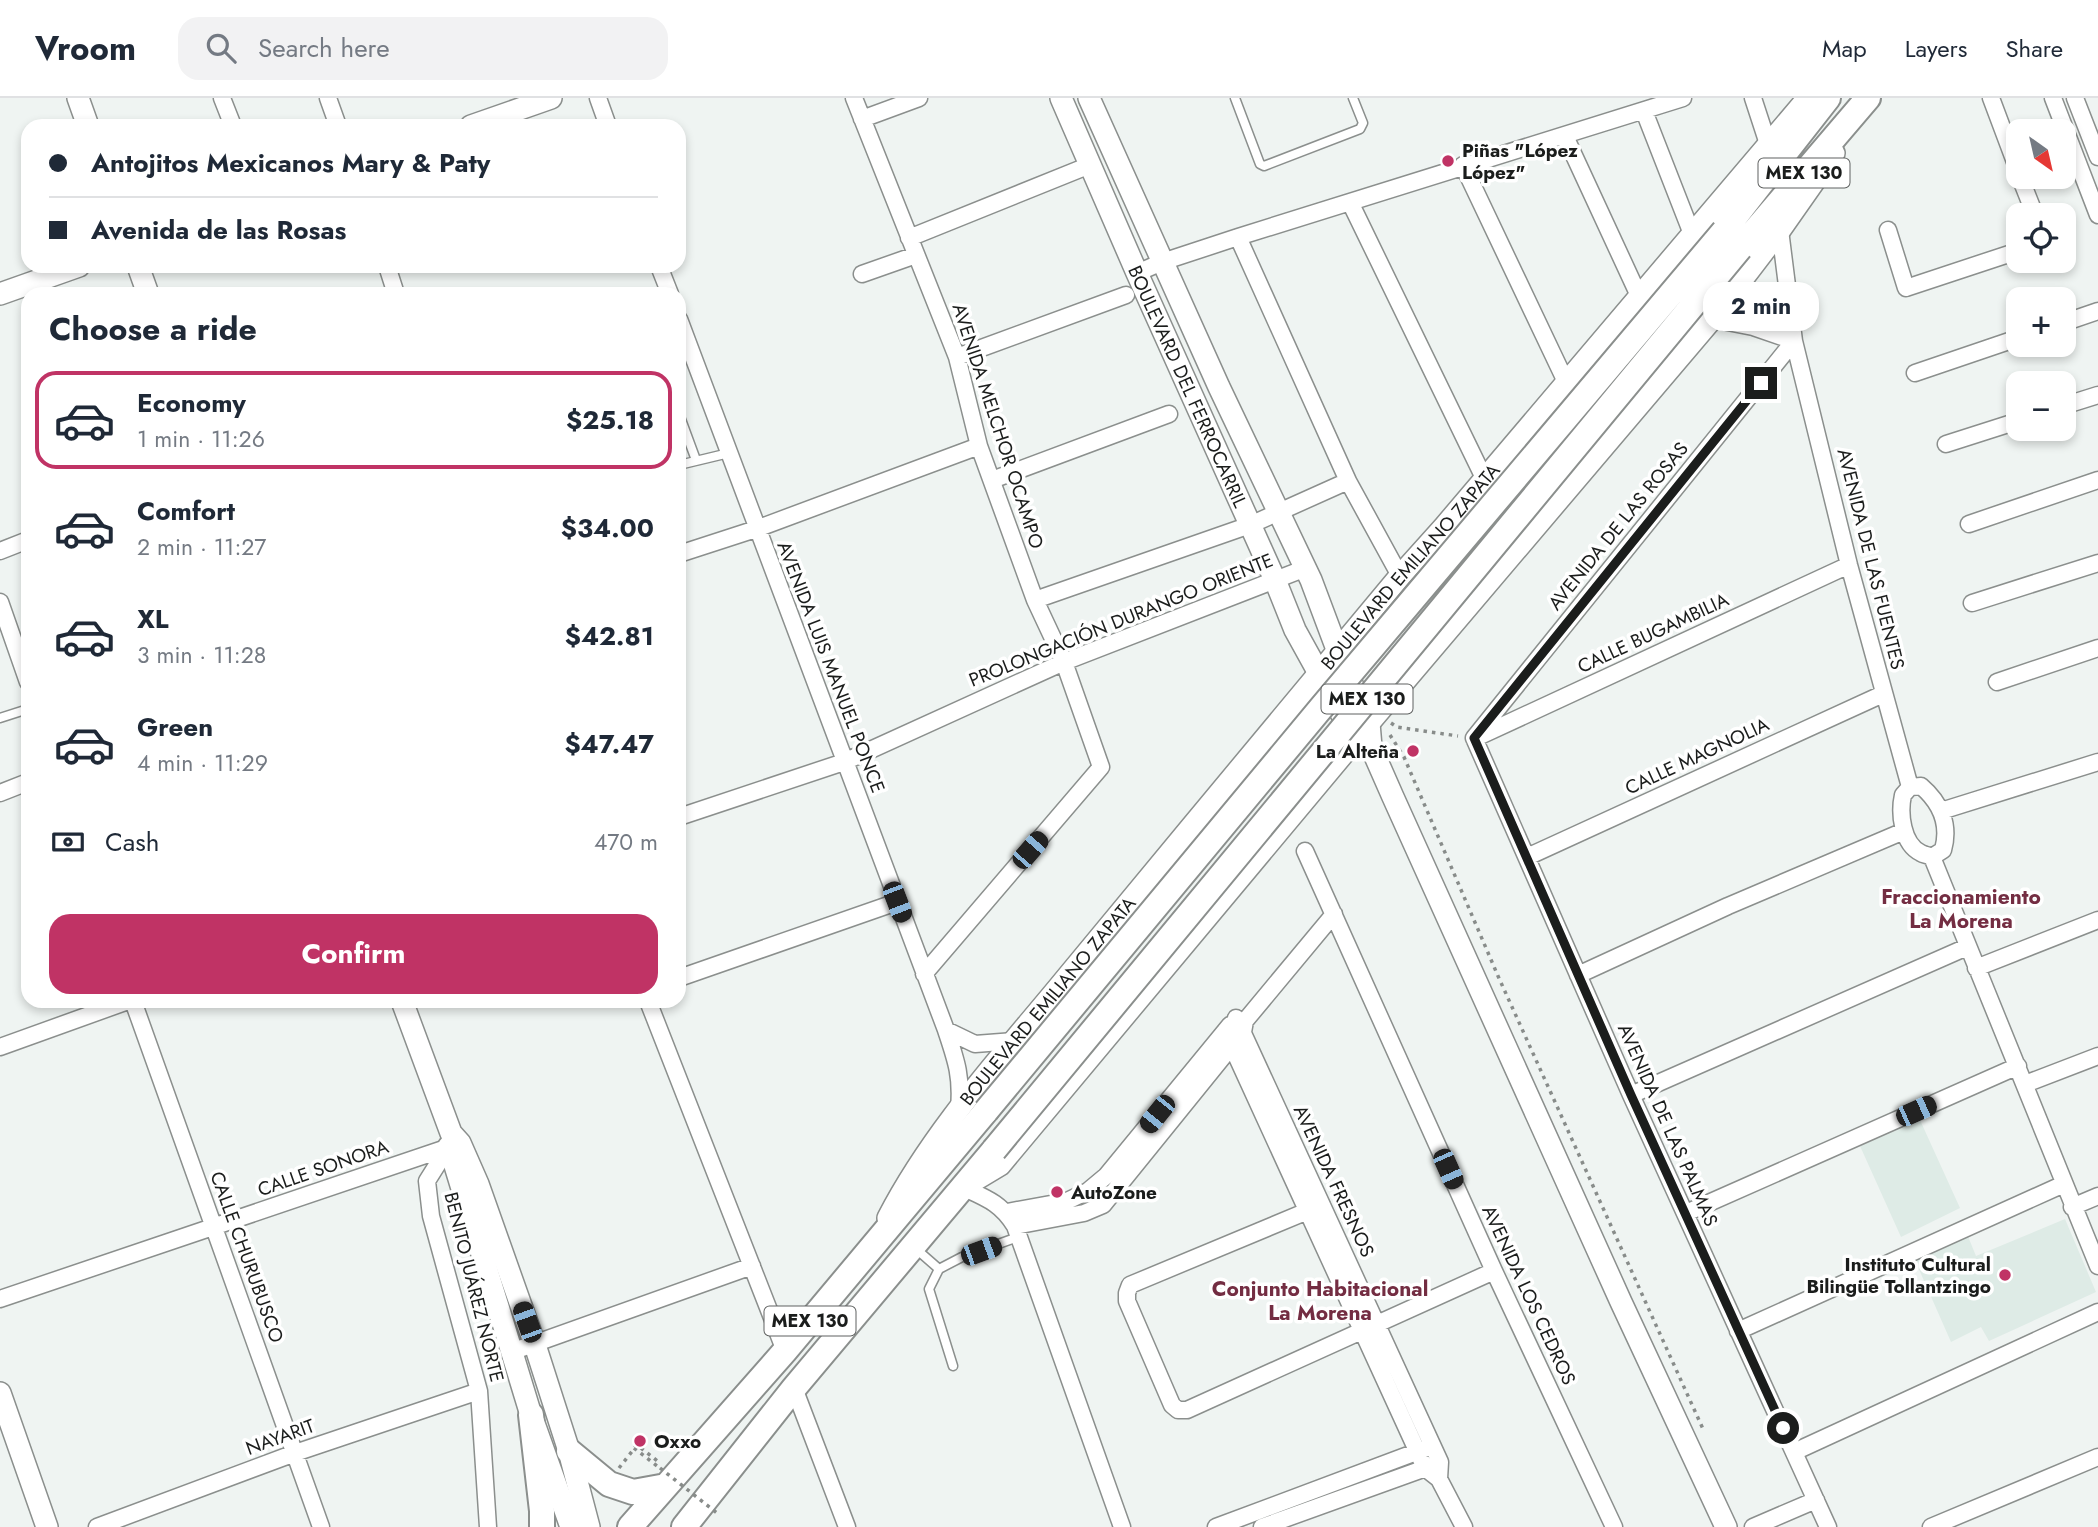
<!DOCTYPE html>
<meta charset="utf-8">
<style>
body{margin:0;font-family:Jost,sans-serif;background:#f2f2f3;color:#1f2937;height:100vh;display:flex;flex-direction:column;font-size:26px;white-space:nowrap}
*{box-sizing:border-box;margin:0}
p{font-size:23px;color:#747a83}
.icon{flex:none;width:38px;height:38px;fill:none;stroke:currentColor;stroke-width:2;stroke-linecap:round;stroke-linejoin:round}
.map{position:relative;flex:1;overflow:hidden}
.sheet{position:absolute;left:21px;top:189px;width:665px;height:721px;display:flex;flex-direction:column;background:#fff;border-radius:21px;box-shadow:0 4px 10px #0003}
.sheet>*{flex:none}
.guide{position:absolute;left:21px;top:21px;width:665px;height:154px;border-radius:21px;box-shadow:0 4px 10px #0003;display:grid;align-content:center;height:154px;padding:0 28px;background:#fff}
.needle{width:46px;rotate:146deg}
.buttons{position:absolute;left:2006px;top:21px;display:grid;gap:14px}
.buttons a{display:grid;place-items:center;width:70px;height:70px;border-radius:14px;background:#fff;box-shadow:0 4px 10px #0003;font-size:35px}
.end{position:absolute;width:32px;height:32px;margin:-16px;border:9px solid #1b1d1c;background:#fff;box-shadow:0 0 0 4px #fff}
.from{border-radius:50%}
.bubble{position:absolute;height:49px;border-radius:21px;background:#fff;box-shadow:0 4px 10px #0003;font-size:23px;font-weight:700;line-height:49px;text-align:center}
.car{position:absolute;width:21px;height:42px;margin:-21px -10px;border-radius:9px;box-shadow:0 0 5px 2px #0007;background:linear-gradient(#222 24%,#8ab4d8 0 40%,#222 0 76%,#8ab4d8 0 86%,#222 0)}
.guide b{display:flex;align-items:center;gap:24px;height:66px;font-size:26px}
.guide b+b{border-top:2px solid #e0e1e3}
.guide i{width:18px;height:18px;background:#1f2937}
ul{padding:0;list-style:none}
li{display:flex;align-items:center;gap:21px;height:98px;margin:0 14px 10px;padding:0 14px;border:4px solid transparent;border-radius:21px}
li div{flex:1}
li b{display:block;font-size:26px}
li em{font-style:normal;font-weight:700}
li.current{border-color:#c03365}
li>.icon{width:63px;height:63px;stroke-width:1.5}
h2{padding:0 28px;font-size:32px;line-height:84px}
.pay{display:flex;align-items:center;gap:18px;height:77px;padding:0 28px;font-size:26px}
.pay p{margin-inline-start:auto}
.primary-button{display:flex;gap:14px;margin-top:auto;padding:14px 28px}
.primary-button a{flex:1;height:80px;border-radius:21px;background:#c03365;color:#fff;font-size:28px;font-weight:700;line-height:80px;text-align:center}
header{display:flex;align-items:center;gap:42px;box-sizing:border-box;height:98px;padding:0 35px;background:#fff;border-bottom:2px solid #e0e1e3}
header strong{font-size:33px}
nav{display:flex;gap:38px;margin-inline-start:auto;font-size:24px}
.search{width:490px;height:63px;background:#f2f2f3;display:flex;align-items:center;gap:18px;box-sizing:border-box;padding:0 24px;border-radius:21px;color:#747a83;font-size:26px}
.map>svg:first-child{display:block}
</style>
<header>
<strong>Vroom</strong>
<div class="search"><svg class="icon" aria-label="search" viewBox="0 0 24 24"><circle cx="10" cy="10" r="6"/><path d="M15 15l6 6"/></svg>Search here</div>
<nav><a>Map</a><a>Layers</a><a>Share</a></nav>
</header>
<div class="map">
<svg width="2098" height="1429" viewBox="0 0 2098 1429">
<rect width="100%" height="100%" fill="#eff4f2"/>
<!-- built -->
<path fill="#deebe6" d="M1920,1022L1960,1110L1901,1139L1860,1048Z
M2065,1121L2096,1194L1989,1243L1981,1229L1951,1244L1914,1160L1967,1136L1976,1158Z"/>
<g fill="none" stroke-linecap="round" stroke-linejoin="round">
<defs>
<path id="lane" d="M1235,0L1260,66L1264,68L1360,31L1363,25L1353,0
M679,316L696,362
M679,367L729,355
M0,620L28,611
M915,1150L939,1171
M953,1268L929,1191L939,1171L962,1159L1018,1139"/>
<path id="street" d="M222,0L233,28
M328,0L338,28
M598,0L608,28
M854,0L957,259L979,348L1035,502L1064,564L1101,669L924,876
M1753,0L1768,46
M1991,0L2018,72
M2053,0L2098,117
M2075,0L2098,59
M1644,13L1692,136
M862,21L919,0
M1565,38L1639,198
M1463,67L1566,284
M2020,79L2035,117
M1350,104L1484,380
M1780,132L1794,243L1849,467L1910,689
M1888,132L1906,190L2018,153
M1238,139L1348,383L1400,478
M909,140L1090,67
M387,168L396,196
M659,168L670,196
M1137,175L1162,164L1238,139L1683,0
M862,176L916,157
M679,221L946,932C956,962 962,978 959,1011
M1712,221L1753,229L1794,243
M2063,225L2098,213
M957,259L1126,197
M1915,275L2018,240
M2063,308L2098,297
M1946,346L2018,323
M992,382L1169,316
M1969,426L2098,382
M0,453L28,442
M679,456L756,431L979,348
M1035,502L1250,427L1348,383
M0,504L28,584
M1972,505L2098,465
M1997,584L2098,550
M1480,638L1849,467
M1474,640L1631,997L1828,1429
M1474,640L1794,243
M1921,688C1941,705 1950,727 1943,752L1932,759C1928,757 1924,757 1921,755C1902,746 1899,715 1903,697L1910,689Z
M0,695L28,684
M1941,713L2098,664
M679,719L844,664L1064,564L1306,470
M1305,753L1494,1173L1614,1429
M1527,759L1883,596
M1932,759L2098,1168
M1976,870L2098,822
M1578,877L1728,808L1904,733
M679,880L897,804
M133,903L321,1429
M648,903L785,1253
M1236,920L1440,1364L1439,1381
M946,932L975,946L1014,943
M1225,933L1425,1370L1439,1381L1464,1429
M0,949L128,903
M2025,986L2098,958
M1631,997L1967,849
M449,1048L427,1083L431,1118L479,1293L488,1429
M962,1089C986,1100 1001,1105 1015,1128L1122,1429
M1322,1107L1130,1187L1127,1195V1203L1172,1307L1178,1312H1187L1494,1173
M2072,1109L2098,1098
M1007,1114L1067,1103L1088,1093L1106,1078L1230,927
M1686,1115L2018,968
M1015,1128L1084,1115L1103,1107L1243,934L1245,923L1334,816
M0,1201L458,1046
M1738,1233L2064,1086
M511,1254L752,1168
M794,1290L847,1429
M1794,1354L2098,1214
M97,1429L295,1355L479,1293
M1216,1429L1427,1350
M1262,1429L1434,1367
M1753,1429L1816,1402
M1931,1429L2098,1359"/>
<g id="secondary">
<path d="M78,0L88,28"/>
<path id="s1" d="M1061,0L1137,175L1275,482L1295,532L1353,637"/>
<path d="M1089,0L1219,289L1311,482L1338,554L1369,625L1371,649L1393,699L1621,1204L1726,1429"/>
<path d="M471,28L551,0"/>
<path d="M138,168L148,196"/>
<path d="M0,196L79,168"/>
<path d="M402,903L451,1035L460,1045L478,1086L535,1247L569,1353L589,1429"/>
<path d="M449,1048L531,1317L571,1429"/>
<path d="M970,1085L1000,1067L1369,625L1712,221L1780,132L1834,55"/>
<path id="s2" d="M888,1120C934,1031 1005,955 1068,878C1178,744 1289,612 1400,478L1444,429L1808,0"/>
<path d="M0,1295L47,1429"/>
</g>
<path id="primary" d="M1724,133L1828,0
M1740,150L1868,0
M531,1317L542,1413V1429
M569,1353L609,1386L633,1394L666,1388
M630,1429L785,1253L986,1013
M684,1429L794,1290L994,1052"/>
</defs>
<!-- lane casing -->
<use href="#lane" stroke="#8b8f8d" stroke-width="11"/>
<!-- street casing -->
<use href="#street" stroke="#8b8f8d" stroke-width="19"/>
<!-- secondary casing -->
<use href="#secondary" stroke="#8b8f8d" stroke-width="24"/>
<!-- primary casing -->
<use href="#primary" stroke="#8b8f8d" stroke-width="28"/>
<!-- path -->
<path stroke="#888c8a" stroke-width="3.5" stroke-dasharray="3.5 5" stroke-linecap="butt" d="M1391,625L1397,629L1458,638
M1390,637L1404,659L1498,878L1703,1331
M634,1350L657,1368
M619,1370L637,1347L660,1365"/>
<!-- lane -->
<use href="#lane" stroke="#fff" stroke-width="8"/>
<!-- street -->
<use href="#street" stroke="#fff" stroke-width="16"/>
<!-- secondary -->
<use href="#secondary" stroke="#fff" stroke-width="21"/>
<!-- primary -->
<use href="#primary" stroke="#fff" stroke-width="24"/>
<defs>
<path id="primary-bridge" d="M986,1013L1321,610L1724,133
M994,1052L1740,150"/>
</defs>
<!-- primary-bridge casing -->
<use href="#primary-bridge" stroke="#8b8f8d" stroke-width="28" stroke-linecap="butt"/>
<!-- path-bridge -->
<path stroke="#888c8a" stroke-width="3.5" stroke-dasharray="3.5 5" stroke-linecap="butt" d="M660,1370L717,1415"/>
<!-- primary-bridge -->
<use href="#primary-bridge" stroke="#fff" stroke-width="24"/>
</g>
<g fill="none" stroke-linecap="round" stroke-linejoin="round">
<!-- route -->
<path stroke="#1b1d1c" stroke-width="9" d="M1761,285L1474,640L1631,997L1783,1330"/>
</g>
<!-- markers -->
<g fill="#c03365" stroke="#fff" stroke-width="2.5">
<circle cx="1448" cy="63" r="7"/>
<circle cx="1413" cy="653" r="7"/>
<circle cx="1057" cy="1094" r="7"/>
<circle cx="2005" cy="1177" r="7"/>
<circle cx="640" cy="1343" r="7"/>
</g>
<g text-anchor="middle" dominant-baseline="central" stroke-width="7" stroke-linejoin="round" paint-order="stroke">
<!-- shield labels -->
<g fill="#fff" stroke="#5f6160" stroke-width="2">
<rect x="1758.5" y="60.5" width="91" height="29" rx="5"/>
<rect x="1321.5" y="586.5" width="91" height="29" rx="5"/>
<rect x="764.5" y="1208.5" width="91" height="29" rx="5"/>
</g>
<g font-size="18" font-weight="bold" fill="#1b1d1c">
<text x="1804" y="75">MEX 130</text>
<text x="1367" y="601">MEX 130</text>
<text x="810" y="1223">MEX 130</text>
</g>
<!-- poi labels -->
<g font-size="19" font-weight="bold" fill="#1b1d1c" stroke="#fff" text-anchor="start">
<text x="1462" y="52">Piñas "López<tspan x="1462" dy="22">López"</tspan></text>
<text x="1399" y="653" text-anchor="end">La Alteña</text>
<text x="1071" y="1094">AutoZone</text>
<text x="1991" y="1166" text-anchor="end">Instituto Cultural<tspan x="1991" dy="22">Bilingüe Tollantzingo</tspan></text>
<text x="654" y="1343">Oxxo</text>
</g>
<!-- street labels -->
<g font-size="19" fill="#1b1d1c" stroke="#fff">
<text stroke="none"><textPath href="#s1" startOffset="315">BOULEVARD DEL FERROCARRIL</textPath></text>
<text transform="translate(998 328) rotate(72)">AVENIDA MELCHOR OCAMPO</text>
<text transform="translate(1618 428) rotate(-51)">AVENIDA DE LAS ROSAS</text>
<text transform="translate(1871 461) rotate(76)">AVENIDA DE LAS FUENTES</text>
<text stroke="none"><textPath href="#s2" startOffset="836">BOULEVARD EMILIANO ZAPATA</textPath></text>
<text transform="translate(1121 522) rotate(-22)">PROLONGACIÓN DURANGO ORIENTE</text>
<text transform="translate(1653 535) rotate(-25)">CALLE BUGAMBILIA</text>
<text transform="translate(831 569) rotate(69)">AVENIDA LUIS MANUEL PONCE</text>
<text transform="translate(1697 658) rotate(-25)">CALLE MAGNOLIA</text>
<text stroke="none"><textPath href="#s2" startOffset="270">BOULEVARD EMILIANO ZAPATA</textPath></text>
<text transform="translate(1668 1027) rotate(66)">AVENIDA DE LAS PALMAS</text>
<text transform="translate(323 1070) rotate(-19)">CALLE SONORA</text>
<text transform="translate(1334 1083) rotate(65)">AVENIDA FRESNOS</text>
<text transform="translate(247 1159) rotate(70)">CALLE CHURUBUSCO</text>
<text transform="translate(474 1189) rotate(76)">BENITO JUÁREZ NORTE</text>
<text transform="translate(1529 1197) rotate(65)">AVENIDA LOS CEDROS</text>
<text transform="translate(280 1339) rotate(-20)">NAYARIT</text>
</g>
<!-- neighbourhood labels -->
<g font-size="21" font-weight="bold" fill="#732d42" stroke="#fff">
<text x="1961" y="799">Fraccionamiento<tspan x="1961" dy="24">La Morena</tspan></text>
<text x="1320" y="1191">Conjunto Habitacional<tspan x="1320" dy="24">La Morena</tspan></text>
</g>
</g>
</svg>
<div class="buttons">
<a><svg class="needle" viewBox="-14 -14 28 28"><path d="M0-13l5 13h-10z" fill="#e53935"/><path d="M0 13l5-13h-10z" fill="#747a83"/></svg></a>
<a><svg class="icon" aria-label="locate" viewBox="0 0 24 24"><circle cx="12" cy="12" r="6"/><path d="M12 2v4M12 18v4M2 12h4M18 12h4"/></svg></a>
<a>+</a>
<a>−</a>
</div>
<i class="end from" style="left:1783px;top:1330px"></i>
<i class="end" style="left:1761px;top:285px"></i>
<div class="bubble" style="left:1703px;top:184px;width:116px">2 min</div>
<i class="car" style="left:1030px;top:752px;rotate:41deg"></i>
<i class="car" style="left:897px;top:804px;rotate:159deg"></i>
<i class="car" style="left:1916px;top:1013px;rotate:66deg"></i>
<i class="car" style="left:1157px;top:1016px;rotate:219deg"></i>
<i class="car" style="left:1448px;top:1071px;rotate:156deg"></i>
<i class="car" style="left:981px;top:1153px;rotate:70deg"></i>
<i class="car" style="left:527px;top:1224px;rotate:340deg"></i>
<div class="guide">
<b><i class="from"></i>Antojitos Mexicanos Mary &amp; Paty</b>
<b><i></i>Avenida de las Rosas</b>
</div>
<section class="sheet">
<h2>Choose a ride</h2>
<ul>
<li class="current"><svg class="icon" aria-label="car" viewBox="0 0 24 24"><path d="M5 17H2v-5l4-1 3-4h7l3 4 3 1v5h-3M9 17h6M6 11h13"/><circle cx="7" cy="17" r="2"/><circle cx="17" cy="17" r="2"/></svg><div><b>Economy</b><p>1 min · 11:26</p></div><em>$25.18</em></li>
<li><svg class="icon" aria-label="car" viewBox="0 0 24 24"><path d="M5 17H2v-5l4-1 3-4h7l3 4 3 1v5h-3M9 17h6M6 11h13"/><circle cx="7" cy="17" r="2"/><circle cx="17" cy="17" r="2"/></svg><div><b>Comfort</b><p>2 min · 11:27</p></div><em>$34.00</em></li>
<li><svg class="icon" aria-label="car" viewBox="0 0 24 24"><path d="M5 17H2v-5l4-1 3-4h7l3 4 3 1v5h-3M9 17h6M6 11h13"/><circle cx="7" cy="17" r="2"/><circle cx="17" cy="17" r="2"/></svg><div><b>XL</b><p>3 min · 11:28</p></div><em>$42.81</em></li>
<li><svg class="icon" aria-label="car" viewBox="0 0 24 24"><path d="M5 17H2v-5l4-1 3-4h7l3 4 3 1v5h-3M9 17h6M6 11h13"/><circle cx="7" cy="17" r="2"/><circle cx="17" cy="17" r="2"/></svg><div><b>Green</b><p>4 min · 11:29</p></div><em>$47.47</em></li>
</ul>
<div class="pay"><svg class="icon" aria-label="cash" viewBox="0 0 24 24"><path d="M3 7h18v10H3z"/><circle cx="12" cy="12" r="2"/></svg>Cash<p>470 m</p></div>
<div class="primary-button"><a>Confirm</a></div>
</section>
</div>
